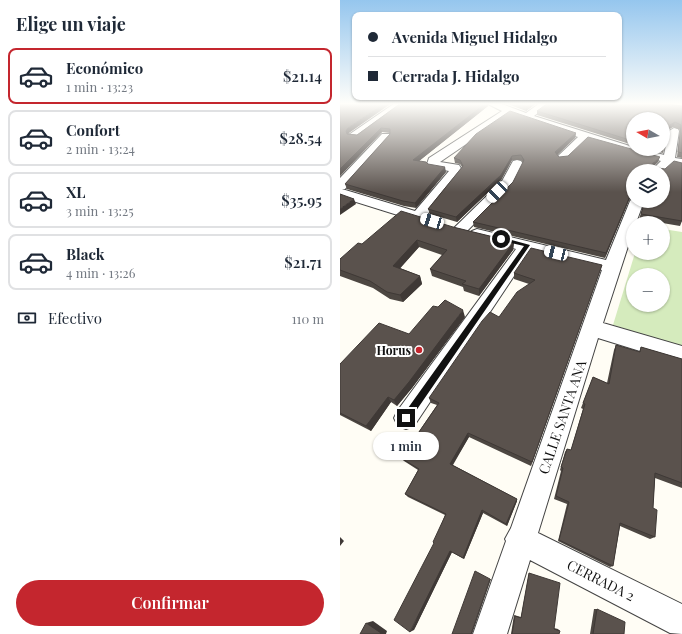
<!DOCTYPE html>
<html lang="es">
<meta charset="utf-8">
<style>
body{margin:0;font-family:"Playfair Display",serif;background:#f6f6f7;color:#1f2937;height:100vh;display:flex;flex-direction:column;font-size:15px;white-space:nowrap}
*{box-sizing:border-box;margin:0}
p{font-size:13px;color:#747a83}
.icon{flex:none;width:22px;height:22px;fill:none;stroke:currentColor;stroke-width:2;stroke-linecap:round;stroke-linejoin:round}
.map{position:relative;flex:1;overflow:hidden}
.panel{display:flex;flex-direction:column;background:#fff;width:340px}
.panel>*{flex:none}
.top-card{position:absolute;left:12px;top:12px;width:270px;height:88px;border-radius:8px;box-shadow:0 1px 3px #0004;display:grid;align-content:center;height:88px;padding:0 16px;background:#fff}
.needle{width:26px;rotate:279deg}
.fabs{position:absolute;left:286px;top:112px;display:grid;gap:8px}
.fabs a{display:grid;place-items:center;width:44px;height:44px;border-radius:50%;background:#fff;box-shadow:0 1px 3px #0004;font-size:20px}
.end{position:absolute;width:18px;height:18px;margin:-9px;border:5px solid #111;background:#fff;box-shadow:0 0 0 2px #fff}
.from{border-radius:50%}
.bubble{position:absolute;height:28px;border-radius:14px;background:#fff;box-shadow:0 1px 3px #0004;font-size:13px;font-weight:600;line-height:28px;text-align:center}
.car{position:absolute;width:12px;height:24px;margin:-12px -6px;border-radius:5px;box-shadow:0 0 3px 1px #0007;background:linear-gradient(#fff 24%,#345 0 40%,#fff 0 76%,#345 0 86%,#fff 0)}
.top-card b{display:flex;align-items:center;gap:14px;height:38px;font-size:15px}
.top-card b+b{border-top:1px solid #e0e1e3}
.top-card i{width:10px;height:10px;background:#1f2937}
ul{padding:0;list-style:none}
li{display:flex;align-items:center;gap:12px;height:56px;margin:0 8px 6px;padding:0 8px;border:2px solid #e0e1e3;border-radius:8px}
li div{flex:1}
li b{display:block;font-size:15px}
li em{font-style:normal;font-weight:600}
li.on{border-color:#c4262e}
li>.icon{width:36px;height:36px;stroke-width:1.5}
h2{padding:0 16px;font-size:18px;line-height:48px}
.pay{display:flex;align-items:center;gap:10px;height:44px;padding:0 16px;font-size:15px}
.pay p{margin-inline-start:auto}
.primary-button{display:flex;gap:8px;margin-top:auto;padding:8px 16px}
.primary-button a{flex:1;height:46px;border-radius:24px;background:#c4262e;color:#fff;font-size:16px;font-weight:600;line-height:46px;text-align:center}
main{display:flex;flex:1;min-height:0}
.map>svg:first-child{display:block}
</style>
<main>
<section class="panel">
<h2>Elige un viaje</h2>
<ul>
<li class="on"><svg class="icon" aria-label="car" viewBox="0 0 24 24"><path d="M5 17H2v-5l4-1 3-4h7l3 4 3 1v5h-3M9 17h6M6 11h13"/><circle cx="7" cy="17" r="2"/><circle cx="17" cy="17" r="2"/></svg><div><b>Económico</b><p>1 min · 13:23</p></div><em>$21.14</em></li>
<li><svg class="icon" aria-label="car" viewBox="0 0 24 24"><path d="M5 17H2v-5l4-1 3-4h7l3 4 3 1v5h-3M9 17h6M6 11h13"/><circle cx="7" cy="17" r="2"/><circle cx="17" cy="17" r="2"/></svg><div><b>Confort</b><p>2 min · 13:24</p></div><em>$28.54</em></li>
<li><svg class="icon" aria-label="car" viewBox="0 0 24 24"><path d="M5 17H2v-5l4-1 3-4h7l3 4 3 1v5h-3M9 17h6M6 11h13"/><circle cx="7" cy="17" r="2"/><circle cx="17" cy="17" r="2"/></svg><div><b>XL</b><p>3 min · 13:25</p></div><em>$35.95</em></li>
<li><svg class="icon" aria-label="car" viewBox="0 0 24 24"><path d="M5 17H2v-5l4-1 3-4h7l3 4 3 1v5h-3M9 17h6M6 11h13"/><circle cx="7" cy="17" r="2"/><circle cx="17" cy="17" r="2"/></svg><div><b>Black</b><p>4 min · 13:26</p></div><em>$21.71</em></li>
</ul>
<div class="pay"><svg class="icon" aria-label="cash" viewBox="0 0 24 24"><path d="M3 7h18v10H3z"/><circle cx="12" cy="12" r="2"/></svg>Efectivo<p>110 m</p></div>
<div class="primary-button"><a>Confirmar</a></div>
</section>
<div class="map">
<svg width="342" height="634" viewBox="0 0 342 634">
<rect width="100%" height="100%" fill="#fffdf5"/>
<!-- green -->
<path fill="#d5ebbd" fill-rule="evenodd" d="M323,229L342,232V347L273,325L295,253H323ZM293,275H323V305H293Z"/>
<g fill="none" stroke-linecap="round" stroke-linejoin="round">
<defs>
<path id="minor" d="M55,103H66L18,138H10L9,136L10,134Z
M146,103H159L186,113L200,103H211L194,116L293,147V149H302L324,155L329,131L334,128L338,129L339,131L335,158L342,159V167L332,164L323,172L311,171L321,161L247,140L226,160H218L216,158L218,156L238,137L170,114L100,162L119,165L122,170L87,215L92,219L90,222L85,223L80,222L0,197V178L42,134H50L51,136L50,138L5,189H2L75,211L109,171L89,167L87,164L89,158L162,111Z
M177,160L181,161L183,164L172,186L125,233L120,235L115,233L112,230L115,227L162,181L173,161Z
M293,198V201H304L296,223H293V231L263,323L342,346V364L258,338L198,533L342,604V634L330,633L190,560L167,634H133L166,541L165,539L171,528L262,270L190,252L74,426L66,429L58,426L54,418L58,410L176,249L132,237L129,234L132,231L137,229L266,260L290,201Z"/>
</defs>
<!-- minor casing -->
<use href="#minor" stroke="#444" stroke-width="2"/>
<!-- minor -->
<use href="#minor" fill="#fff" fill-rule="evenodd"/>
</g>
<!-- wall -->
<path fill="#4d4742" d="M0,103L9,133L8,134L17,135L61,103L148,106L79,161L88,164L106,172L76,208L64,206L7,189L5,184L50,134V133L42,132L0,176Z
M167,103H197L186,111L167,104Z
M342,106V158L337,157L340,130L333,127L329,129L323,153L308,149H323V119H293V145L197,115V111Z
M236,133L235,138L217,155L219,157L318,162L312,167L325,169L342,221L340,226L299,219L305,201H323L293,171V196L289,200L265,258L134,227L133,222L173,182L183,163L181,160H172L161,180L117,222L90,214L88,209L122,167L120,164L115,163L114,158Z
M113,227L174,242L173,250L139,296L124,291L123,287L92,276L90,269L102,255L79,247L60,268L80,276L82,284L63,302L50,299L33,288L0,276V259L22,244Z
M262,265L191,466L129,437L113,465L177,499V501L167,526L143,513L124,559L112,552L74,630L94,543L105,515L68,497L65,494L78,470L64,461L61,458L97,405L91,403L89,398L159,317L189,284L174,279V273Z
M125,317L72,388L57,406L51,402L31,431L0,415V364L69,334Z
M276,345L299,352L301,347L342,359V488L315,478L313,508L315,537L310,539L280,526L273,566L270,567L218,541L227,504L214,499L221,471L220,470L225,452L227,449L231,450L243,409L241,408L253,377L267,383L274,350Z
M189,573L214,628L218,629L220,631L171,634L174,615L181,617Z
M254,609H257L284,634H250Z"/>
<!-- shaded-wall -->
<path fill="#3f3936" d="M45,103H52L9,133L8,135L6,131L8,128Z
M146,103H148V106L74,165L73,160Z
M191,103H197L186,111V107Z
M335,122L333,127L328,130L330,125Z
M41,128L42,132L0,176V169Z
M236,133L235,138L215,157V152Z
M172,156V160L161,180L117,222L116,217Z
M320,157L318,162L310,170L311,165Z
M105,167L106,172L76,208L75,203Z
M293,193V196L289,200L265,258L266,253L290,196Z
M14,199L16,204L0,215V209Z
M77,240L79,247L56,273L53,266Z
M174,242L173,250L139,296V289Z
M262,265L260,271L191,466L192,462Z
M80,276L82,284L63,302L60,295Z
M123,310L125,317L72,388L57,406L54,400Z
M48,397L51,402L31,431L26,426Z
M128,433L129,437L111,467L110,464Z
M177,499V501L167,526L166,524Z
M142,510L143,513L124,559L123,558Z
M0,537L4,541L0,546Z
M110,551L112,552L74,630L70,632Z
M150,579H151L132,634H131Z
M33,621L47,631L46,634H40L26,623Z"/>
<!-- building -->
<path fill="#5a524d" stroke="#3f3936" d="M0,103H45L8,128L6,131L7,134L17,135L61,103H146L73,160L86,162L88,164L105,167L75,203L63,201L5,184L50,134V129L41,128L0,169Z
M175,103H191L186,107Z
M208,103H320L342,106V153L338,152L341,125L335,122L330,125L324,149L323,148V119H293V141L197,111Z
M170,111L236,133L215,152L219,157L228,156L248,137L320,157L311,165V167L325,169L334,161L342,163V221L301,214L305,201H323V171H293V193L290,196L266,253L133,222L173,182L184,160L181,155L172,156L161,175L116,217L88,209L123,166L120,160L114,158L136,134Z
M0,194L14,199L0,209Z
M61,211L113,227L174,242L139,289L122,284L126,281L90,269L107,250L77,240L53,266L80,276L60,295L47,292L30,281L0,270V259L18,243L22,244Z
M191,248L262,265L192,462L128,433L110,464L177,499L166,524L142,510L123,558L110,551L70,632L54,620L94,543L93,542L106,514L65,494L79,469L61,458L99,403L89,398L142,321L150,312L159,317L177,292L195,280L174,273Z
M105,300L123,310L69,382L54,400L48,397L26,426L0,413V364L39,323L69,334L93,306L98,307Z
M276,345L300,352L301,347L342,359V483L315,473L313,508L317,510L315,537L280,523L273,566L219,540L229,502L216,496L223,468L221,467L227,449L231,450L245,404L243,403L253,377L269,384Z
M135,571L150,579L131,634H112Z
M189,573L220,583L214,629L220,631L219,634H172L175,616L181,618Z
M257,609L285,622L284,634H253Z
M26,623L41,633L40,634H20Z"/>
<!-- sky -->
<linearGradient id="sky" x2="0" y2="1"><stop stop-color="#95c6ee"/><stop offset="0.54" stop-color="#fffefa"/><stop offset="1" stop-color="#fffefa" stop-opacity="0"/></linearGradient>
<rect width="342" height="192" fill="url(#sky)"/>
<!-- route -->
<path fill="#111" d="M161,237L190,245L69,421H63V415L184,246L159,240V238Z"/>
<!-- markers -->
<circle fill="#c4262e" stroke="#fff" stroke-width="1.5" cx="79" cy="350" r="4"/>
<g text-anchor="middle" dominant-baseline="central" stroke-width="4" stroke-linejoin="round" paint-order="stroke">
<!-- poi labels -->
<g font-size="12" font-weight="bold" fill="#111" stroke="#fff" text-anchor="end">
<text x="71" y="350">Horus</text>
</g>
<!-- near-street labels -->
<g font-size="14" fill="#111" stroke="#fff">
<text transform="translate(222 417) rotate(-71)">CALLE SANTA ANA</text>
<text transform="translate(261 580) rotate(27)">CERRADA 2</text>
</g>
</g>
</svg>
<div class="fabs">
<a><svg class="needle" viewBox="-14 -14 28 28"><path d="M0-13l5 13h-10z" fill="#e53935"/><path d="M0 13l5-13h-10z" fill="#747a83"/></svg></a>
<a><svg class="icon" aria-label="layers" viewBox="0 0 24 24"><path d="M12 4l9 5-9 5-9-5zM3 14l9 5 9-5"/></svg></a>
<a>+</a>
<a>−</a>
</div>
<i class="end from" style="left:161px;top:239px"></i>
<i class="end" style="left:66px;top:418px"></i>
<div class="bubble" style="left:33px;top:432px;width:66px">1 min</div>
<i class="car" style="left:157px;top:192px;rotate:224deg"></i>
<i class="car" style="left:92px;top:221px;rotate:287deg"></i>
<i class="car" style="left:216px;top:253px;rotate:284deg"></i>
<div class="top-card">
<b><i class="from"></i>Avenida Miguel Hidalgo</b>
<b><i></i>Cerrada J. Hidalgo</b>
</div>
</div>
</main>
